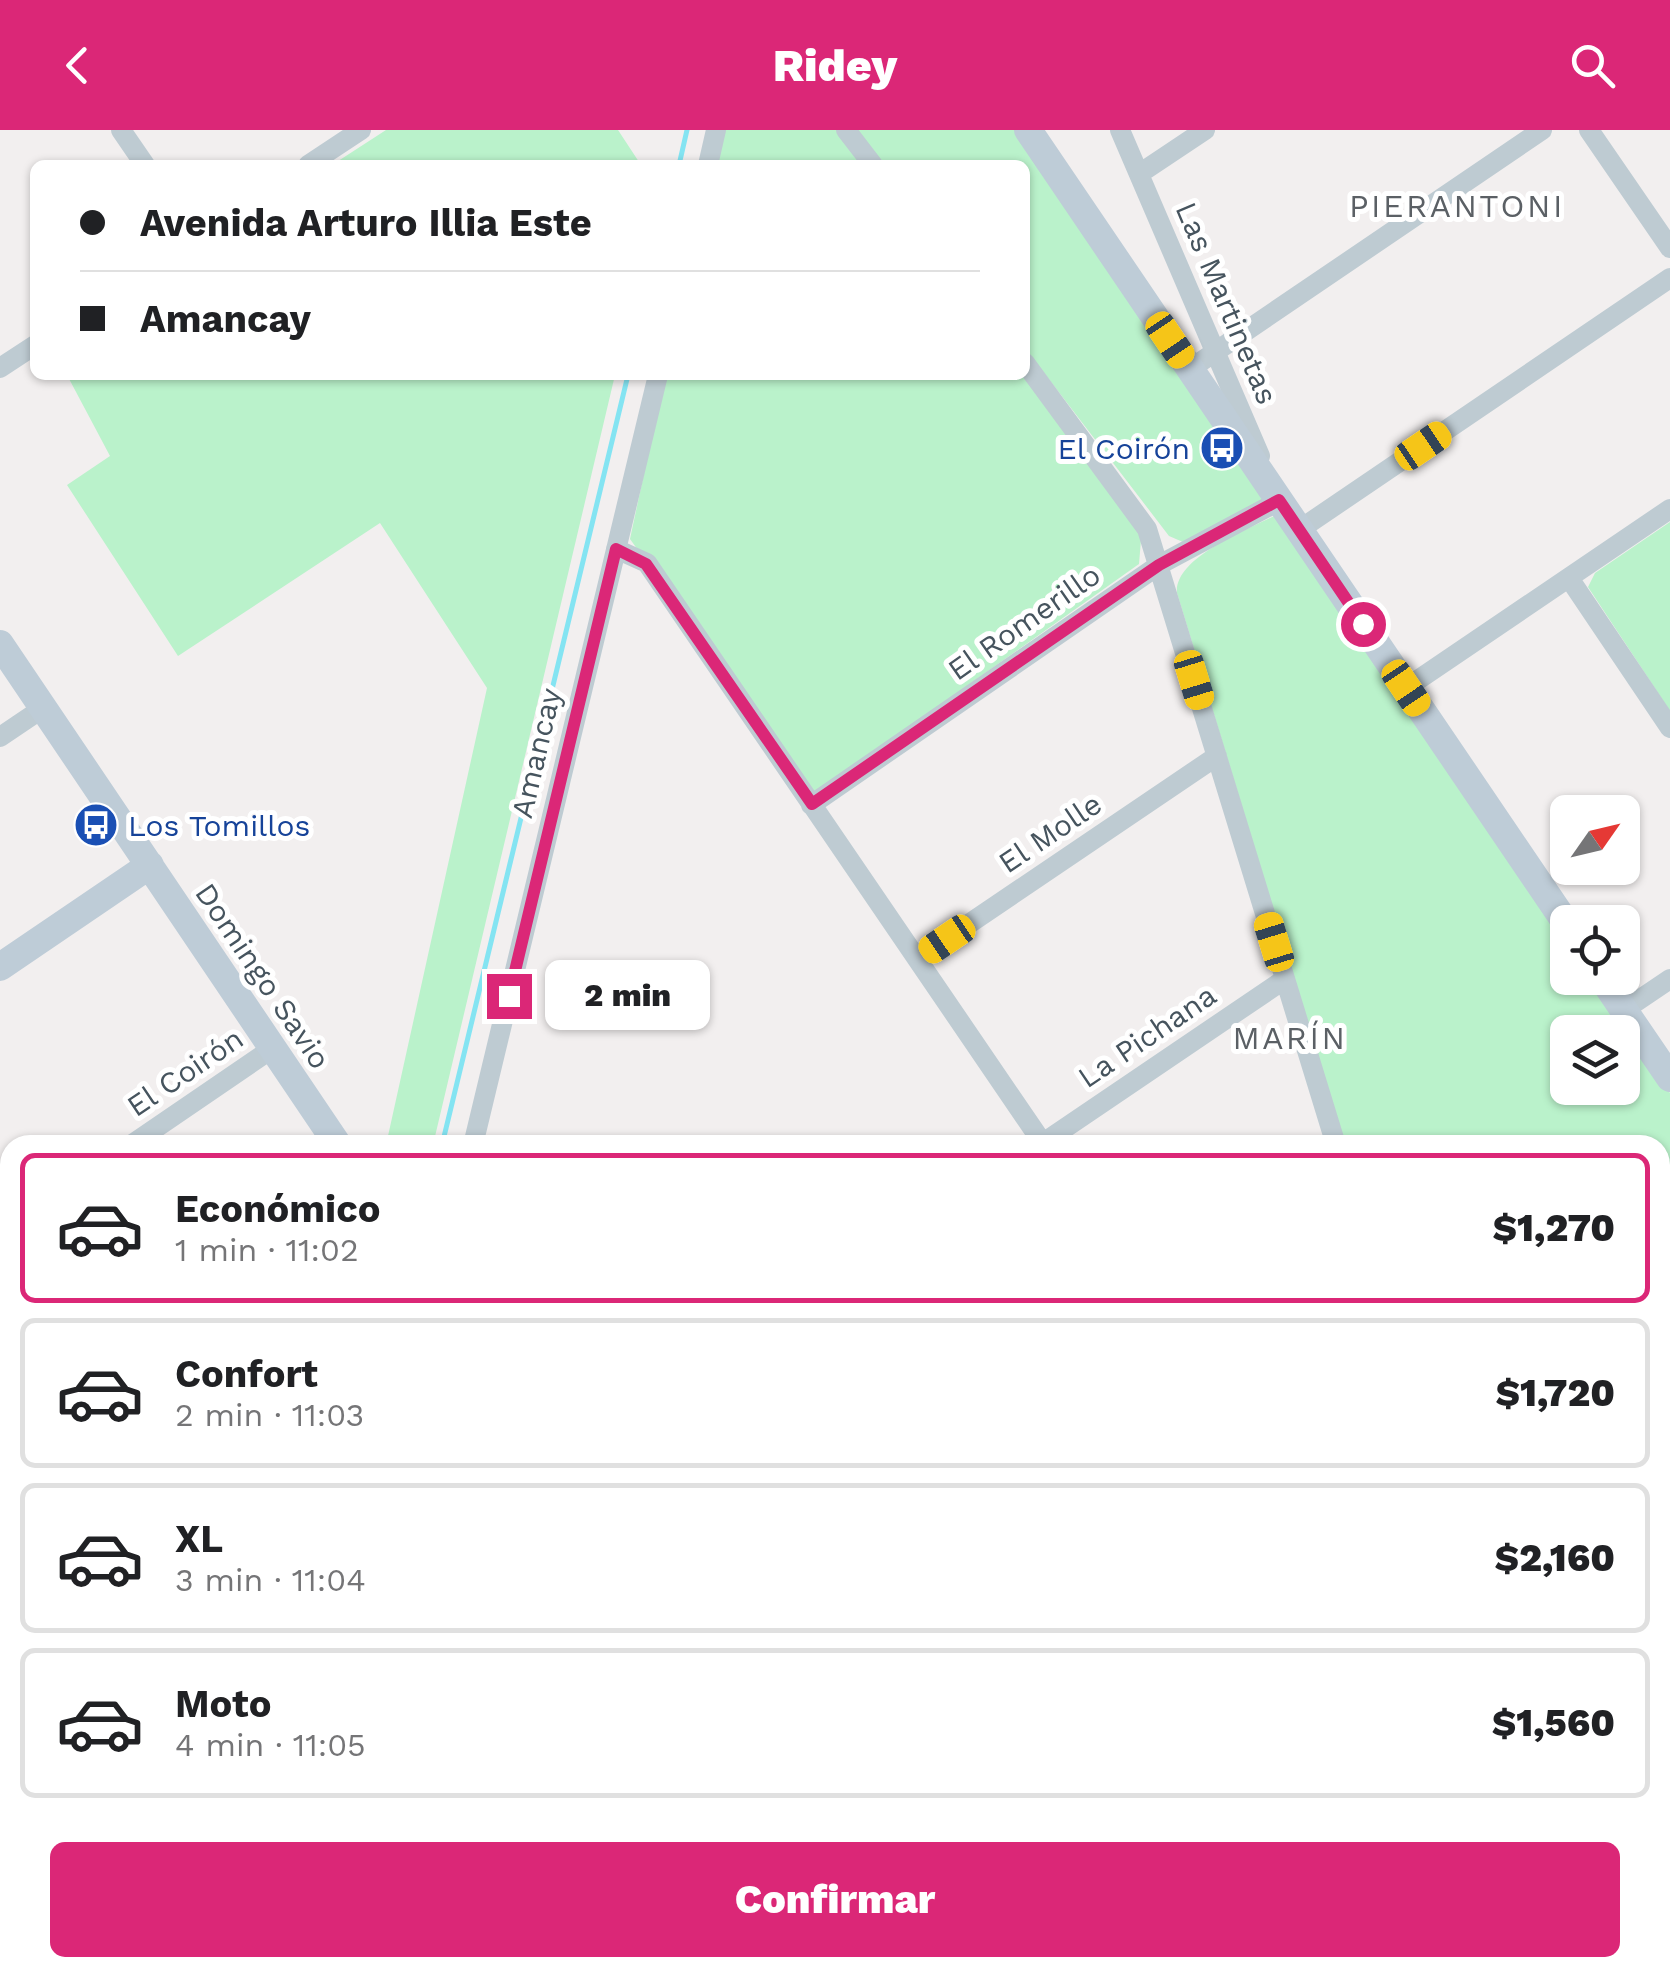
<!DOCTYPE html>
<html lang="es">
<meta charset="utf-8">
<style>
body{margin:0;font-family:"Work Sans",sans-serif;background:#f2f2f2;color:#202124;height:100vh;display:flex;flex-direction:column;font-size:38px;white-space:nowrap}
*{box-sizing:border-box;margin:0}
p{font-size:32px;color:#757577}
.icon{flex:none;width:55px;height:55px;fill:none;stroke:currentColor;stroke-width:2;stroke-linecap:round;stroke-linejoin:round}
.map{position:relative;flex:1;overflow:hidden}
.sheet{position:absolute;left:0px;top:1005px;width:1670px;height:842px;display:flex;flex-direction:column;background:#fff;border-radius:30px 30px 0 0;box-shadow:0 2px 8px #0004}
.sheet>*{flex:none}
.hud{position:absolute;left:30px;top:30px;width:1000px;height:220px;border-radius:15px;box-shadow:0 2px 8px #0004;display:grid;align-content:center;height:220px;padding:0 50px;background:#fff}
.needle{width:65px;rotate:56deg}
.controls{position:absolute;left:1550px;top:665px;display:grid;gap:20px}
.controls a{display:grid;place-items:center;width:90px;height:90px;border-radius:15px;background:#fff;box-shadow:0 2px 8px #0004;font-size:50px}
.end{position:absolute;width:45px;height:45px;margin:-22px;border:12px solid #db2777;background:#fff;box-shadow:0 0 0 5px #fff}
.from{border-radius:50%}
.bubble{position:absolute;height:70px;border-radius:15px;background:#fff;box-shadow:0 2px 8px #0004;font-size:32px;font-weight:800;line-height:70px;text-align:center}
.car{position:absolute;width:30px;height:60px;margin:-30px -15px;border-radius:12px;box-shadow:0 0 8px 2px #0007;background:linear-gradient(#f5c518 24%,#345 0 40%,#f5c518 0 76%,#345 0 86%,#f5c518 0)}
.hud b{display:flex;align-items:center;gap:35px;height:95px;font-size:38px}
.hud b+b{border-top:2px solid #e0e0e0}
.hud i{width:25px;height:25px;background:#202124}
ul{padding:18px 0 0;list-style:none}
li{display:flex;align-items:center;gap:30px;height:150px;margin:0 20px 15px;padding:0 30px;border:5px solid #e0e0e0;border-radius:15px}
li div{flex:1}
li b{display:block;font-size:38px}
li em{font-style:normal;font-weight:800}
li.current{border-color:#db2777}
li>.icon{width:90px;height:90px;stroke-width:1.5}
.primary-button{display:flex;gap:20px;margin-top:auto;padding:20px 50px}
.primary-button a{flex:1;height:115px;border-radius:15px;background:#db2777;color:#fff;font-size:40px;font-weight:800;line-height:115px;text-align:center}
header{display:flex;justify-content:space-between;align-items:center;height:130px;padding:0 50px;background:#db2777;color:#fff;font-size:45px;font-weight:800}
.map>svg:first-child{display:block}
</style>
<header><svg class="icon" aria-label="back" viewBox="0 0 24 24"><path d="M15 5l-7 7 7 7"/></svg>Ridey<svg class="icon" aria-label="search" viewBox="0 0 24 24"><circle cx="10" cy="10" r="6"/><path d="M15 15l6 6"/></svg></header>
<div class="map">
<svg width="1670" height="1847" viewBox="0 0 1670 1847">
<rect width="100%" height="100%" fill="#f2efef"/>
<!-- green -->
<path fill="#baf2cb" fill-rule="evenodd" d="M386,0H618L641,35H332Z
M724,0H838L865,35H716Z
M856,0H1018L1268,368L1183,412L1169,406L1025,218V35H883Z
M67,245H615L433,1015H386L487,558L380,393L178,526L67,355L110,326Z
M665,245H1025L1132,386L1141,410L1139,434L813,665L630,409Z
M1278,384L1567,811L1568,848H1592L1670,963V1182L1660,1185V1015H1345L1177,463C1174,427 1249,399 1278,384ZM1568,902H1622V958H1568Z
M1670,392V581L1588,457L1595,443Z
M10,1380V1529L6,1531L0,1525V1387Z"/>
<!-- water -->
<path fill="#84e4f2" d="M1670,1364V1464L1660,1467V1366Z
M772,1838H925L915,1847H763Z"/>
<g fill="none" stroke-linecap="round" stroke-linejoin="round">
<!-- stream -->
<path stroke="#84e4f2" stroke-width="5" d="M679,35L687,0
M442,1015L628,245
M243,1847L245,1838"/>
<!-- street -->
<path stroke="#becbd2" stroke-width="20" d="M121,0L145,35
M846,0L873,35
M1120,0L1260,326
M1589,0L1670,118
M308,35L361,0
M708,35L716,0
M1139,44L1205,0
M1025,233L1147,399L1336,1015
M0,238L35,215
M1190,239L1542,0
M1299,400L1670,148
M616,419L647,433L1044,1015
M1569,448L1670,598
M1406,558L1670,379
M0,607L43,578
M811,675L1159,435L1279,371L1275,362
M917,829L1217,626
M1624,880L1670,849
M1043,1013L1285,849
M131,1015L273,918
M473,1015L658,245
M0,1104L10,1098
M0,1165L10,1180
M1660,1189L1670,1186
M1660,1317L1670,1314
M0,1368L10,1361
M0,1556L10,1568
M0,1647L10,1605
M274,1847L277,1838
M692,1847L700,1838"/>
<!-- secondary -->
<path stroke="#beccd7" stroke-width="28" d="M1028,0L1568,796
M0,514L338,1015
M0,837L150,735
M1602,848L1670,948
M168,1847L170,1838"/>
</g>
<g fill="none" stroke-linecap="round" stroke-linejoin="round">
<!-- route -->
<path stroke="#db2777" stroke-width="12" d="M509,866L616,419L646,434L812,674L1159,435L1279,370L1363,494"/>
</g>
<!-- icons -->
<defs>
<symbol id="bus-disc" viewBox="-11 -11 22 22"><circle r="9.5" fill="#1a4fb4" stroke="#fff"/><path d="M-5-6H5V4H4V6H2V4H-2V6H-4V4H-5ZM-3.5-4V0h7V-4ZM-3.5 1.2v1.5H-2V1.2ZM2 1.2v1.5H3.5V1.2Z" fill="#fff"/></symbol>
</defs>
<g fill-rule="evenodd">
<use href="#bus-disc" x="1197" y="293" width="50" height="50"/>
<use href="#bus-disc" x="71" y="670" width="50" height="50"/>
</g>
<g text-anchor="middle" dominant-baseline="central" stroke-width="10" stroke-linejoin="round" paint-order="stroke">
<!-- street labels -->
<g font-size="30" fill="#46545e" stroke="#fff">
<text transform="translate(1227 173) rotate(67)">Las Martinetas</text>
<text transform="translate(1024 492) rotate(-35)">El Romerillo</text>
<text transform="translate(536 623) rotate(-77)">Amancay</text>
<text transform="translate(1050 703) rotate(-34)">El Molle</text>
<text transform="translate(263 846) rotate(56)">Domingo Savio</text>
<text transform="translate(1147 906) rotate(-34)">La Pichana</text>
<text transform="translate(185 942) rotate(-34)">El Coirón</text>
</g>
<!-- transit labels -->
<g font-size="30" fill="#164399" stroke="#fff" text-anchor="end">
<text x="1190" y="318">El Coirón</text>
<text x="128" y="695" text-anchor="start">Los Tomillos</text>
</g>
<!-- neighbourhood labels -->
<g font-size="32" letter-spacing="2.5" fill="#5b6065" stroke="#fff">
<text x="1457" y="76">PIERANTONI</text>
<text x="1290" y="908">MARÍN</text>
</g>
</g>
</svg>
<div class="controls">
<a><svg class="needle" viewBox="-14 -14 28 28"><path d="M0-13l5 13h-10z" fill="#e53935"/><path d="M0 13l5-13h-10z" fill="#757577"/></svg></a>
<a><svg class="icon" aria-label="locate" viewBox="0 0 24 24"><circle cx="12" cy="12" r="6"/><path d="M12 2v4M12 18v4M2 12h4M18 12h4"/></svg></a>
<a><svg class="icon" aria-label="layers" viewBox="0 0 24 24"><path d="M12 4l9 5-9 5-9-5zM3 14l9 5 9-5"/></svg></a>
</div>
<i class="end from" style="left:1363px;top:494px"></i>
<i class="end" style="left:509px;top:866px"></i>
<div class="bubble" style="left:545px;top:830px;width:165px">2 min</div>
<i class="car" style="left:1170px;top:210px;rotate:146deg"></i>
<i class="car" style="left:1423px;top:316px;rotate:56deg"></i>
<i class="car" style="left:1194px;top:550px;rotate:163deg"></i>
<i class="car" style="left:1406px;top:558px;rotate:146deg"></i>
<i class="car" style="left:947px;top:809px;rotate:236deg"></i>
<i class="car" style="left:1274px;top:812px;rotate:343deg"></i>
<div class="hud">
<b><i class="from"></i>Avenida Arturo Illia Este</b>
<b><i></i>Amancay</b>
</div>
<section class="sheet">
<ul>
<li class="current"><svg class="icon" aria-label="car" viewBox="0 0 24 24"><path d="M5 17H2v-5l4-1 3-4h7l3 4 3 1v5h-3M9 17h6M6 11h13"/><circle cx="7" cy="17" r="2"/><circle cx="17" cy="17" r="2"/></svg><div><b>Económico</b><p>1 min · 11:02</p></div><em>$1,270</em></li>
<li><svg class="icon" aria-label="car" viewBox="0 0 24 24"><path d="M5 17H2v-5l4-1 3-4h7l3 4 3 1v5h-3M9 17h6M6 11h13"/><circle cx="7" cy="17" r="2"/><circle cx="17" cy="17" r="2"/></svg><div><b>Confort</b><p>2 min · 11:03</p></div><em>$1,720</em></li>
<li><svg class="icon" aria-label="car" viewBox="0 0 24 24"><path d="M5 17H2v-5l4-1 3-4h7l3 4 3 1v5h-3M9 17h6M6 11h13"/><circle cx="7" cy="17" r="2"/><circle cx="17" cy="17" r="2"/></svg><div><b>XL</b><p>3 min · 11:04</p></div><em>$2,160</em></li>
<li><svg class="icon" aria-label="car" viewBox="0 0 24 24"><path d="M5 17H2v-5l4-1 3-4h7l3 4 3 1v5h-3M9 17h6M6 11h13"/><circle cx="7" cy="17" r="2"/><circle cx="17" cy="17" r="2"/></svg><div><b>Moto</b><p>4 min · 11:05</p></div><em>$1,560</em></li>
</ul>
<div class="primary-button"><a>Confirmar</a></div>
</section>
</div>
